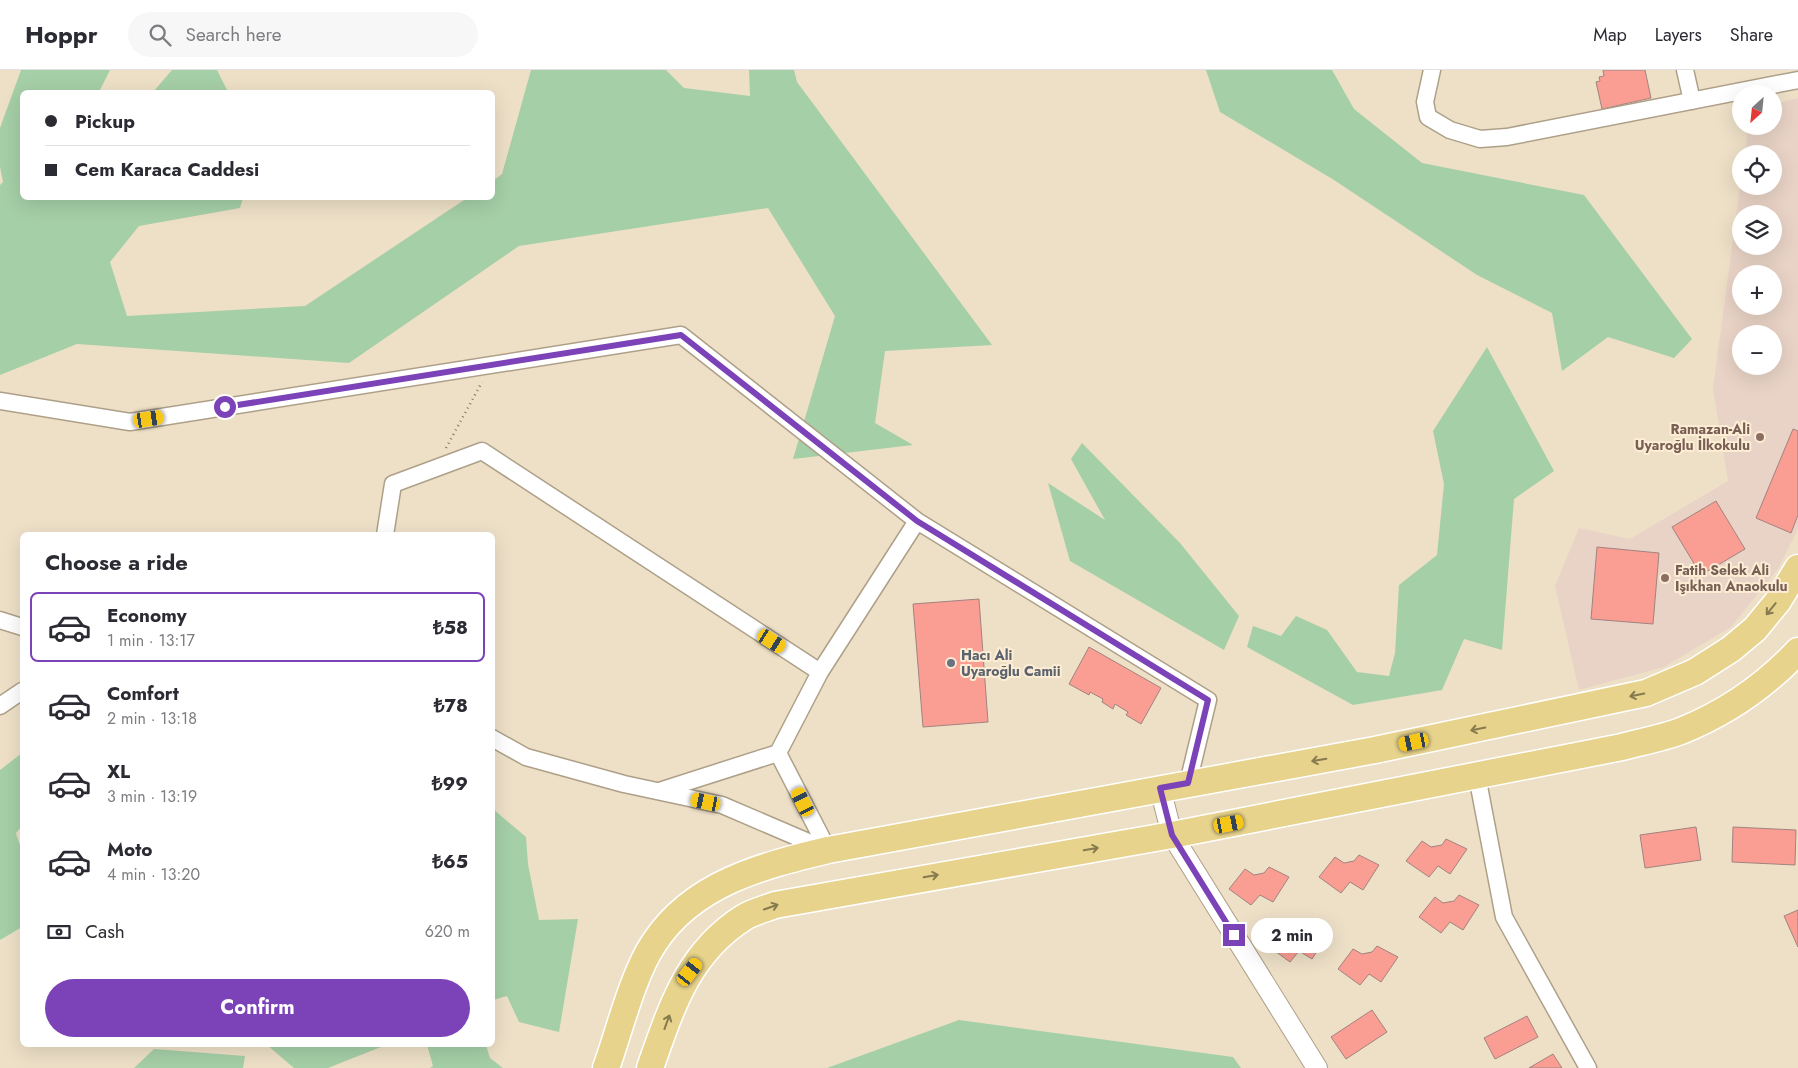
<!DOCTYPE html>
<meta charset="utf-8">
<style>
body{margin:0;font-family:Jost,sans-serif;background:#f7f7f7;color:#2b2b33;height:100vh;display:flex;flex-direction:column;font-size:19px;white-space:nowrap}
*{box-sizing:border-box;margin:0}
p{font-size:16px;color:#7c7c81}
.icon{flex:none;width:28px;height:28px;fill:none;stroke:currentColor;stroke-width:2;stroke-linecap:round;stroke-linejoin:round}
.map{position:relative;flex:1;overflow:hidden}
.drawer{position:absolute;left:20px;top:462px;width:475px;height:515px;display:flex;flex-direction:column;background:#fff;border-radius:8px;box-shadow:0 5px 20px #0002}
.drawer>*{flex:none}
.hud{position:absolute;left:20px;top:20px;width:475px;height:110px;border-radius:8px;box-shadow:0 5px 20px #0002;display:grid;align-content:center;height:110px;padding:0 25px;background:#fff}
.needle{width:32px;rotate:207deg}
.tools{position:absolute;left:1732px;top:15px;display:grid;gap:10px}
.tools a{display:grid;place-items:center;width:50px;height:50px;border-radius:50%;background:#fff;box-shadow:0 5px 20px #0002;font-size:25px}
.end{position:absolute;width:22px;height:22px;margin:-11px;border:6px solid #7c42b8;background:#fff;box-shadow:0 0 0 2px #fff}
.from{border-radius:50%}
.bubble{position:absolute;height:35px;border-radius:18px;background:#fff;box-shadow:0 5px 20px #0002;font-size:16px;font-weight:700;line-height:35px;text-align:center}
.car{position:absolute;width:15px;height:30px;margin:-15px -8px;border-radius:6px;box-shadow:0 0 4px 1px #0007;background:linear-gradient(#f5c518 24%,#345 0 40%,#f5c518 0 76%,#345 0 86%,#f5c518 0)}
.hud b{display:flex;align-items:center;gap:18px;height:48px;font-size:19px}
.hud b+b{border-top:1px solid #e1e1e2}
.hud i{width:12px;height:12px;background:#2b2b33}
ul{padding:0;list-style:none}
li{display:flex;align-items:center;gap:15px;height:70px;margin:0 10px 8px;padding:0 15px;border:2px solid transparent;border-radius:8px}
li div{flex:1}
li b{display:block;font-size:19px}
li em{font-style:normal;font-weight:700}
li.active{border-color:#7c42b8}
li>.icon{width:45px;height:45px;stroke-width:1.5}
h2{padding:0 25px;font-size:22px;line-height:60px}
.pay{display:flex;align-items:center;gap:12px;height:55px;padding:0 25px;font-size:19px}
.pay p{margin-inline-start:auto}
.cta{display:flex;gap:10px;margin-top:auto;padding:10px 25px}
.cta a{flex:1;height:58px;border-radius:30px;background:#7c42b8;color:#fff;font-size:20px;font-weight:700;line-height:58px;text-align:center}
header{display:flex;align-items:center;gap:30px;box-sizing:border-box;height:70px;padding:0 25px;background:#fff;border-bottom:1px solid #e1e1e2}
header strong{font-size:24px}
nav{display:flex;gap:28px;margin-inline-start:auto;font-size:18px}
.search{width:350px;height:45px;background:#f7f7f7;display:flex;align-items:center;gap:12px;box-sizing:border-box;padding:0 18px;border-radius:28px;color:#7c7c81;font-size:19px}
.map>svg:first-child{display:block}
</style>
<header>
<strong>Hoppr</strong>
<div class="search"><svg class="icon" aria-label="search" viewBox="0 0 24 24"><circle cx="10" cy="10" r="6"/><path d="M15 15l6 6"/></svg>Search here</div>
<nav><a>Map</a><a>Layers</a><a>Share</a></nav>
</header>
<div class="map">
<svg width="1798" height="998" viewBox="0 0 1798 998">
<rect width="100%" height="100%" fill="#eee0c7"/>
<!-- education -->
<path fill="#e9d3c6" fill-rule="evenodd" d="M1798,28V459L1778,499L1731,557L1664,597L1579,620L1555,516L1579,458L1630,469L1728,411L1713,319L1741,109V116H1774V84H1745L1748,56H1774V34ZM1741,144H1774V176H1741ZM1741,204H1774V236H1741ZM1741,264H1774V296H1741Z"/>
<!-- green -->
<path fill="#a5cfa7" d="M21,0H110L99,22H22V128H243L240,138L139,156L110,192L127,246L305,236L467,128H492L493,111L502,104L531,0H666L684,18L750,26L749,0H794L797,12L992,275L885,281L875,353L913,375L793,389L835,246L768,138L519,176L349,293L77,274L0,305V115L3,112L0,97V58Z
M172,0H217L228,22H153Z
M1206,0H1332L1354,39L1422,93L1584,125L1692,269L1674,288L1608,267L1562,301L1552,243L1477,205L1334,110L1220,42Z
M1487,277L1554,401L1514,429L1502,580L1464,569L1442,620L1353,635L1247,577L1253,556L1281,566L1296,546L1327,560L1357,602L1389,606L1395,583L1399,515L1437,485L1444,414L1433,361Z
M1082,373L1180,473L1239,546L1224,580L1070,491L1048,413L1105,450L1071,389Z
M22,683V756L16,763L22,782V857L0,870V700Z
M493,739L526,767L528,794L539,850L578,849L559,962L519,952L507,926L493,930Z
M959,950L1233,987L1241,998H827Z
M267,975H386L328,998H294Z
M427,975H486L490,988L503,998H430L433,996Z
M154,979L245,986L243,998H134Z"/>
<!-- building -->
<path fill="#fa9d93" stroke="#a1837f" d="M1603,0H1645L1651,28L1602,39L1596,12L1600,11L1599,7L1604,6Z
M1793,359L1798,361V445L1791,463L1756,448Z
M1716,431L1745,479L1701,505L1672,457Z
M1597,477L1659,483L1653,554L1591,549Z
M979,529L988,652L923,657L913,534Z
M1089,577L1161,618L1141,654L1126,645L1128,642L1115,634L1113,639L1102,632L1103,629L1090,622L1089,625L1069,614Z
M1696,757L1701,790L1645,798L1640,765Z
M1733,757L1796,760L1795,795L1732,792Z
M1446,769L1467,779L1450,804L1438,796L1429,807L1406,791L1422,771L1431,777L1442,775Z
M1359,785L1379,795L1363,820L1350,812L1341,823L1319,807L1335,787L1344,793L1354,791Z
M1269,797L1289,807L1273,832L1260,825L1251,835L1229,819L1245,799L1254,805L1264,803Z
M1459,825L1479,835L1463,860L1450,852L1441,863L1419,847L1435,827L1443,833L1454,831Z
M1798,840V877L1784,846Z
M1308,854L1328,864L1312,889L1299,881L1290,892L1268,876L1284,856L1293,862L1303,859Z
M1377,876L1398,887L1381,912L1369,904L1360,915L1338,899L1353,879L1362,884L1372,882Z
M1372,940L1387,962L1346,989L1331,967Z
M1527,946L1538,967L1495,989L1484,968Z
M1553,984L1562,998H1529Z"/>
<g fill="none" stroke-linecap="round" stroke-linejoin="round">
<defs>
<path id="minor" d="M1432,0L1425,32L1428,47L1450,60L1480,69L1507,67L1798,10
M1685,0L1692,31
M0,331L130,352L681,265L917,451L1208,630L1188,713
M385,465L393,414L482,381L820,602L917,451
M0,550L22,557
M0,636L22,621
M492,668L526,687L624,714L722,735L827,780
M778,683L828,780
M1477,706L1504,847L1588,998
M659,721L778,683L820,602"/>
<path id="tertiary" d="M1160,718L1172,765L1317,998"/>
<path id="primary" d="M606,998C619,962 633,904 654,873C693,813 762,796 828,780L1375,680L1646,623L1695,602L1731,579L1755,559L1778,531L1798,498
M650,998C671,939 687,884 743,848C752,842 765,839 775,835L1172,765L1622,677C1641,672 1662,668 1681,661C1726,643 1765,616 1798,581"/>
</defs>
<!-- minor casing -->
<use href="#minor" stroke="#aea088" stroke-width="19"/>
<!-- tertiary casing -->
<use href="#tertiary" stroke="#aea088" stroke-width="22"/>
<!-- primary casing -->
<use href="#primary" stroke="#fff" stroke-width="29"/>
<!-- path -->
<path stroke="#7f7665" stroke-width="2.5" stroke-dasharray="1 4" stroke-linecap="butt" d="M446,378L482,312"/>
<!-- minor -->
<use href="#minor" stroke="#fff" stroke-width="16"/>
<!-- tertiary -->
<use href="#tertiary" stroke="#fff" stroke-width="20"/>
<!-- primary -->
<use href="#primary" stroke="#e7d38c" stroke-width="26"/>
</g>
<!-- one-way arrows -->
<defs><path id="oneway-shaft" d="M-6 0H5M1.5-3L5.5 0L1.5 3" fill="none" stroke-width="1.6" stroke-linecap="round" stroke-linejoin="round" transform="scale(1.25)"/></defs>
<g stroke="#877a4f">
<use href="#oneway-shaft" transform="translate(1771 539) rotate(129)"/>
<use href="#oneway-shaft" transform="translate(1637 625) rotate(168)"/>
<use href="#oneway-shaft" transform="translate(1478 659) rotate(168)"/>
<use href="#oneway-shaft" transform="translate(1319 690) rotate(170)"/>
<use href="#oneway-shaft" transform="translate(1091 779) rotate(-10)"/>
<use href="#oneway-shaft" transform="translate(931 806) rotate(-10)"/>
<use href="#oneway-shaft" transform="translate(771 837) rotate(-19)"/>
<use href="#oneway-shaft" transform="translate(667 952) rotate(-70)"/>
</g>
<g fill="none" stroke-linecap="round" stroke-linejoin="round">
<!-- route -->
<path stroke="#7c42b8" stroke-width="6" d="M225,337L681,265L917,451L1208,630L1188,713L1160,718L1172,765L1234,865"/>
</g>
<!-- markers -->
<g fill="#8d6e63" stroke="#fcedd4" stroke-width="2">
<circle cx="1760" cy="367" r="5"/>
<circle cx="1665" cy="508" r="5"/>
</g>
<circle fill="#6b7280" stroke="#fcedd4" stroke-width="2" cx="951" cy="593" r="5"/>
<g text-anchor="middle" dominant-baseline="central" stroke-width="4" stroke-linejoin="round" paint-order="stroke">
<!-- education labels -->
<g font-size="14" font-weight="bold" fill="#785e54" stroke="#fcedd4" text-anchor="end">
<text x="1750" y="359">Ramazan-Ali<tspan x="1750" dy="16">Uyaroğlu İlkokulu</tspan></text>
<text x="1675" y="500" text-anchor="start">Fatih Selek Ali<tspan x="1675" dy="16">Işıkhan Anaokulu</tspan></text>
</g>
<!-- worship labels -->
<g font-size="14" font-weight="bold" fill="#5b616d" stroke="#fcedd4" text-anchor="start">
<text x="961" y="585">Hacı Ali<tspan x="961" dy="16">Uyaroğlu Camii</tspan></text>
</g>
</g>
</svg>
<div class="tools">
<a><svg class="needle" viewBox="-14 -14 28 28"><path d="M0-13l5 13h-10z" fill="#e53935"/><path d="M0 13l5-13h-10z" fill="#7c7c81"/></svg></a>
<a><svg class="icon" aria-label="locate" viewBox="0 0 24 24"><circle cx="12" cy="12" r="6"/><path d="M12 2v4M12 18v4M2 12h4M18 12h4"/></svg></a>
<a><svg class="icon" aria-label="layers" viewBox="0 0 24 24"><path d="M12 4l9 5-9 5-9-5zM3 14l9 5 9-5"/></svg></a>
<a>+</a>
<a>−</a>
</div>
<i class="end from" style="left:225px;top:337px"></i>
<i class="end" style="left:1234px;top:865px"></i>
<div class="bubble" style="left:1251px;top:848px;width:82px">2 min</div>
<i class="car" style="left:149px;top:349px;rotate:81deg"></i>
<i class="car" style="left:772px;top:571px;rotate:123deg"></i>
<i class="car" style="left:1414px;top:672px;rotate:258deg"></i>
<i class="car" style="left:706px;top:732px;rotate:282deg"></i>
<i class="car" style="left:803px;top:732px;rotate:333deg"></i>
<i class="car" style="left:1229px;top:754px;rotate:79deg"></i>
<i class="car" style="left:690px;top:902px;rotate:38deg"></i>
<div class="hud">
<b><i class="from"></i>Pickup</b>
<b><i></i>Cem Karaca Caddesi</b>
</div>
<section class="drawer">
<h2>Choose a ride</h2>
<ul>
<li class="active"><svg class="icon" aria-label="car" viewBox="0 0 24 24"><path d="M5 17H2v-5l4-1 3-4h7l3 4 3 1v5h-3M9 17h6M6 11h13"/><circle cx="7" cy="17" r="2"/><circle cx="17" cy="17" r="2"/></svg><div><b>Economy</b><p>1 min · 13:17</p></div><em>₺58</em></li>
<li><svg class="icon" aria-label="car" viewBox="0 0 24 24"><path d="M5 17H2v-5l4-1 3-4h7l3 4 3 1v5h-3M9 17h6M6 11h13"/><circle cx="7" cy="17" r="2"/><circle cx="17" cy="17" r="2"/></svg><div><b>Comfort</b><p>2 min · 13:18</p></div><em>₺78</em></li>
<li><svg class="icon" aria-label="car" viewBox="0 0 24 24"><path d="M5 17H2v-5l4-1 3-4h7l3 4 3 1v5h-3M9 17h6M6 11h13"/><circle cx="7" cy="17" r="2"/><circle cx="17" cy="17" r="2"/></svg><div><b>XL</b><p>3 min · 13:19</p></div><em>₺99</em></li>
<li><svg class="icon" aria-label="car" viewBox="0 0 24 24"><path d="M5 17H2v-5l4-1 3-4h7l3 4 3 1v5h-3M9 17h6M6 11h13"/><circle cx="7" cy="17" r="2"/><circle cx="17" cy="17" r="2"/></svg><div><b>Moto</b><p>4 min · 13:20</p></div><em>₺65</em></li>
</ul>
<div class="pay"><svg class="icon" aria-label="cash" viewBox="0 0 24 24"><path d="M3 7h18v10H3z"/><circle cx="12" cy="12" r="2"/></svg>Cash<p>620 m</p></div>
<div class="cta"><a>Confirm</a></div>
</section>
</div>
